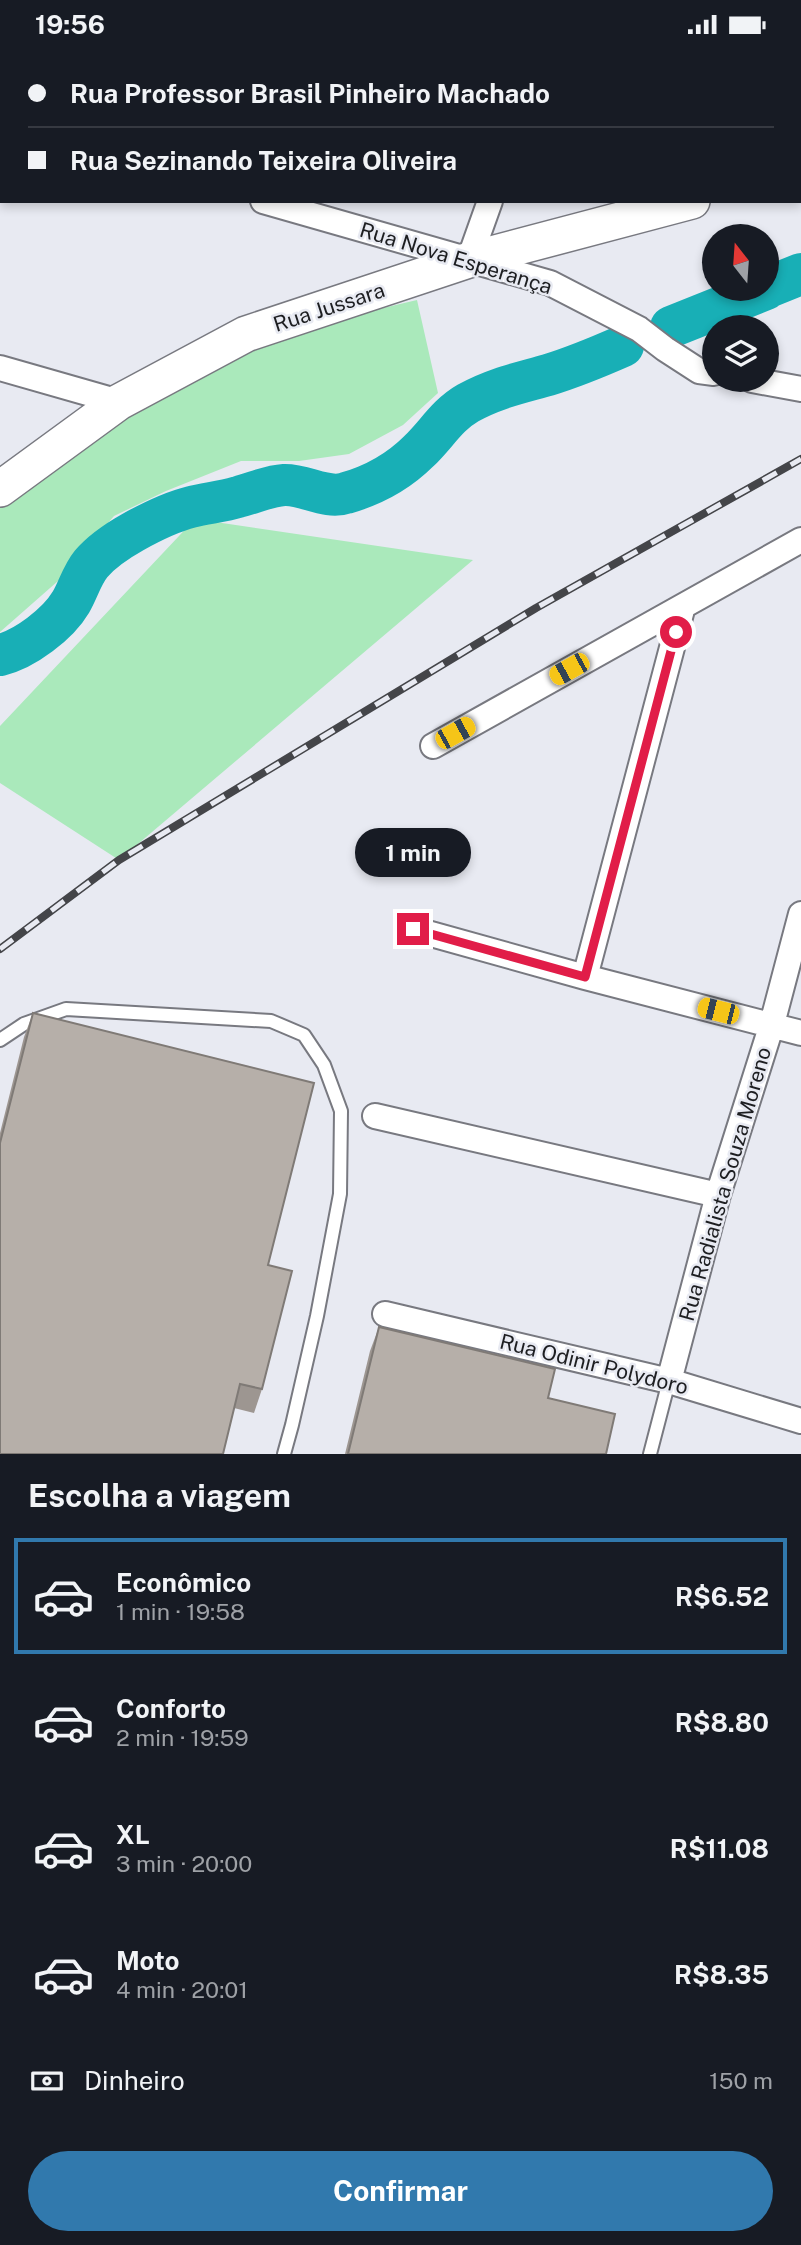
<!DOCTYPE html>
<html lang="pt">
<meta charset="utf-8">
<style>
body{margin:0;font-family:"Public Sans",sans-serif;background:#20242c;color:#f1f3f6;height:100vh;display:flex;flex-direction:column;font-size:26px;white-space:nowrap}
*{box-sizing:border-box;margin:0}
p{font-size:23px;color:#9ea1a6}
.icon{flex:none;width:38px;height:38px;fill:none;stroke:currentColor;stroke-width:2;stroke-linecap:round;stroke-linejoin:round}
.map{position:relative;height:1405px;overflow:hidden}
.side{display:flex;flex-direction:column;background:#171b24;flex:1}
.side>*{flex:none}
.guide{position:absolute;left:0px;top:0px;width:802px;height:154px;box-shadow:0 4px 10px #0003;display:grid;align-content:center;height:154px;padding:0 28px;background:#171b24}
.needle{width:46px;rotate:343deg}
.controls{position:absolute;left:702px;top:175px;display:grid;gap:14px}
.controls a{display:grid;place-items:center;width:77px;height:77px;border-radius:50%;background:#171b24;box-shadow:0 4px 10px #0003;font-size:35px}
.end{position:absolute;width:32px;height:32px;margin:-16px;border:9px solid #e11d48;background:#fff;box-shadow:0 0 0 4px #fff}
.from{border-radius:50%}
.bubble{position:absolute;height:49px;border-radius:24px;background:#171b24;box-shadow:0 4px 10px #0003;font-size:23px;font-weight:700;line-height:49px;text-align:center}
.car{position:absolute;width:21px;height:42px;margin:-21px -10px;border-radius:9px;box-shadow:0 0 5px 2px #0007;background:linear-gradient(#f5c518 24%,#345 0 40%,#f5c518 0 76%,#345 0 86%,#f5c518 0)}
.guide b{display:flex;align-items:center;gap:24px;height:66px;font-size:26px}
.guide b+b{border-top:2px solid #363941}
.guide i{width:18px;height:18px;background:#f1f3f6}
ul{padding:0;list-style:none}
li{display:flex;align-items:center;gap:21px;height:116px;margin:0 14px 10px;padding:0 14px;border:4px solid transparent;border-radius:0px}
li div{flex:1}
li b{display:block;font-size:26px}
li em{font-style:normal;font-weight:700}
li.selected{border-color:#3179ad}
li>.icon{width:63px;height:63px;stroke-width:1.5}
h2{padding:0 28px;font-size:32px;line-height:84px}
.pay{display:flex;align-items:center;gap:18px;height:77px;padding:0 28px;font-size:26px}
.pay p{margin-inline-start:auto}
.primary-button{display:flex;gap:14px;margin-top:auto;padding:14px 28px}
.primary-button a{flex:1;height:80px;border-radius:42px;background:#3179ad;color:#fff;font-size:28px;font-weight:700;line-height:80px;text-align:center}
.status{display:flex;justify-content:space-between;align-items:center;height:49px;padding:0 35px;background:#171b24;direction:ltr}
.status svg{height:19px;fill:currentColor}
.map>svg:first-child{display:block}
</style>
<div class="status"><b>19:56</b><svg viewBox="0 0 49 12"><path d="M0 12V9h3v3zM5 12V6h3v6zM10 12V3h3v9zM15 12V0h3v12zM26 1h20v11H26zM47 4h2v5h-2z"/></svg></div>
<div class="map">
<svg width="801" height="1405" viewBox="0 0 801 1405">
<rect width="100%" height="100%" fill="#e8eaf2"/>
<!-- green -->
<path fill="#aae9bb" d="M417,251L438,344L403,376L349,405L299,412H241L166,442L114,467L58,532L0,583V456L149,352L273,285Z
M195,470L473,511L119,811L0,734V677Z"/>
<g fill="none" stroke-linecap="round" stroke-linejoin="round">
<!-- river -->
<path stroke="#18afb6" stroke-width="42" d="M766,239L801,225
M671,278L766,240
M0,606C25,600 58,575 71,553C78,541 82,526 91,515C102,502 117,492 133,483C151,473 171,463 191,458C206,454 222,453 238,448C254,444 268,437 284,436C305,435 326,451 346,444C374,436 399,422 419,402C436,386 447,366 468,354C495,339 520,334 548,326C574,318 598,308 623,297"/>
<defs>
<path id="lane" d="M0,991L24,975L66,960L271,972L304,986L324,1016L341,1062L340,1145L317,1267L292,1376L284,1405
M650,1405L669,1332"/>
<path id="street" d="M530,0L536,2
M150,2L151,0
M723,2L724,0
M0,80H2
M263,152L550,234L639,280L665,300L699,322L714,324
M469,211L490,152
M0,319L119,353
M752,331L801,340
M433,697L801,491
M413,880L585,928L801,984
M585,928L683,557
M375,1067L718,1146
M385,1265L669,1332L801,1372
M669,1332L718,1146L772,975L801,865"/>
<path id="secondary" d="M800,121H801
M0,440L119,353L246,285L469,211L692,152"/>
</defs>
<!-- lane casing -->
<use href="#lane" stroke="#787980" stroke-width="16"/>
<!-- street casing -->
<use href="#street" stroke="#787980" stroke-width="28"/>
<!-- secondary casing -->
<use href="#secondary" stroke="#787980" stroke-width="38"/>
<!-- lane -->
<use href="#lane" stroke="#fff" stroke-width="12"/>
<!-- street -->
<use href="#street" stroke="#fff" stroke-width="24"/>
<!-- secondary -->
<use href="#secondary" stroke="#fff" stroke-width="35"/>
<defs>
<path id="rail" d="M0,900L119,811L536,559L801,410"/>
</defs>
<!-- rail casing -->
<use href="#rail" stroke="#444549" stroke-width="8"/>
<!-- rail -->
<use href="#rail" stroke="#e8eaf2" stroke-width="5" stroke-dasharray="16" stroke-linecap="butt"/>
</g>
<!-- wall -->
<path fill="#9d9691" d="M33,964L268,1216L262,1340L254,1364L234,1359L0,1405V1084L24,988Z
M379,1278L548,1349L606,1405H345L370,1302Z"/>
<!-- building -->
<path fill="#b6afa9" stroke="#7f7a76" stroke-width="2" d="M33,964L314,1034L268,1216L292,1222L262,1340L240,1335L223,1405H0V1094Z
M379,1278L555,1320L548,1349L615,1365L606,1405H348Z"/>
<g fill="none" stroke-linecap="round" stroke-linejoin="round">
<!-- route -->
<path stroke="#e11d48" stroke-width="9" d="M413,880L585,928L676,583"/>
</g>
<g text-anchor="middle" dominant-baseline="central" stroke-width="5" stroke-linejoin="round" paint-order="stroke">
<!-- street labels -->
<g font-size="21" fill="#1d1e21" stroke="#e8eaf2">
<text transform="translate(456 209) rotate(17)">Rua Nova Esperança</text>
<text transform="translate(329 258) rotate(-18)">Rua Jussara</text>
<text transform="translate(725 1135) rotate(-74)">Rua Radialista Souza Moreno</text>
<text transform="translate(594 1315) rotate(14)">Rua Odinir Polydoro</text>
</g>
</g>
</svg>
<div class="controls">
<a><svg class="needle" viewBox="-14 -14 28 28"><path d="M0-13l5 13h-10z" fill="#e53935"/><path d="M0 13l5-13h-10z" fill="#9ea1a6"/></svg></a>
<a><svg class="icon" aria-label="layers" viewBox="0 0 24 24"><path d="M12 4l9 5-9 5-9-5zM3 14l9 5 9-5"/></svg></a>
</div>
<i class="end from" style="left:676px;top:583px"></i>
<i class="end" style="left:413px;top:880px"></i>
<div class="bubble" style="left:355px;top:779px;width:116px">1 min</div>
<i class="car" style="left:569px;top:620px;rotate:241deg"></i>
<i class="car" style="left:455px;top:684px;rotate:61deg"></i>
<i class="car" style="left:718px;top:962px;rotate:284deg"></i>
<div class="guide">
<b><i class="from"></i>Rua Professor Brasil Pinheiro Machado</b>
<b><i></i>Rua Sezinando Teixeira Oliveira</b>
</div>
</div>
<section class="side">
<h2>Escolha a viagem</h2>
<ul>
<li class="selected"><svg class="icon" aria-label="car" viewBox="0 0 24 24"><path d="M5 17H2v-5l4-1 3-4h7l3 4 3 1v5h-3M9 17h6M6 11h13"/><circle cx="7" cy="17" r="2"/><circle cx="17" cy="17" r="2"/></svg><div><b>Econômico</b><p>1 min · 19:58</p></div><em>R$6.52</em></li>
<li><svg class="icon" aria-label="car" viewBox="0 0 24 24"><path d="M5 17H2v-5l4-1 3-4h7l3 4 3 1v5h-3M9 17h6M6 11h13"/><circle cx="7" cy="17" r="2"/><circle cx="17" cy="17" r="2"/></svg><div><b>Conforto</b><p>2 min · 19:59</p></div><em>R$8.80</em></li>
<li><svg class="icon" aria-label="car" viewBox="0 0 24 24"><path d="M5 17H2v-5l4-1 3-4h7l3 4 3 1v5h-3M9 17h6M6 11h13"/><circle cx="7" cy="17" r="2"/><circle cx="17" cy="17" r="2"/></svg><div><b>XL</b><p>3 min · 20:00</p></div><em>R$11.08</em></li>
<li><svg class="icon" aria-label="car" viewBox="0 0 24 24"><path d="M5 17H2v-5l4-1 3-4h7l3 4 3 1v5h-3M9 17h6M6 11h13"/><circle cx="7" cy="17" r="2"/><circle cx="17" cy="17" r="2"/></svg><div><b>Moto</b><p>4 min · 20:01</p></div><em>R$8.35</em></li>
</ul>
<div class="pay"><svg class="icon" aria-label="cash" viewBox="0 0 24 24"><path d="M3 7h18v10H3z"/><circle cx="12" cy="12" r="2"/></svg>Dinheiro<p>150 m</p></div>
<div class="primary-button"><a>Confirmar</a></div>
</section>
